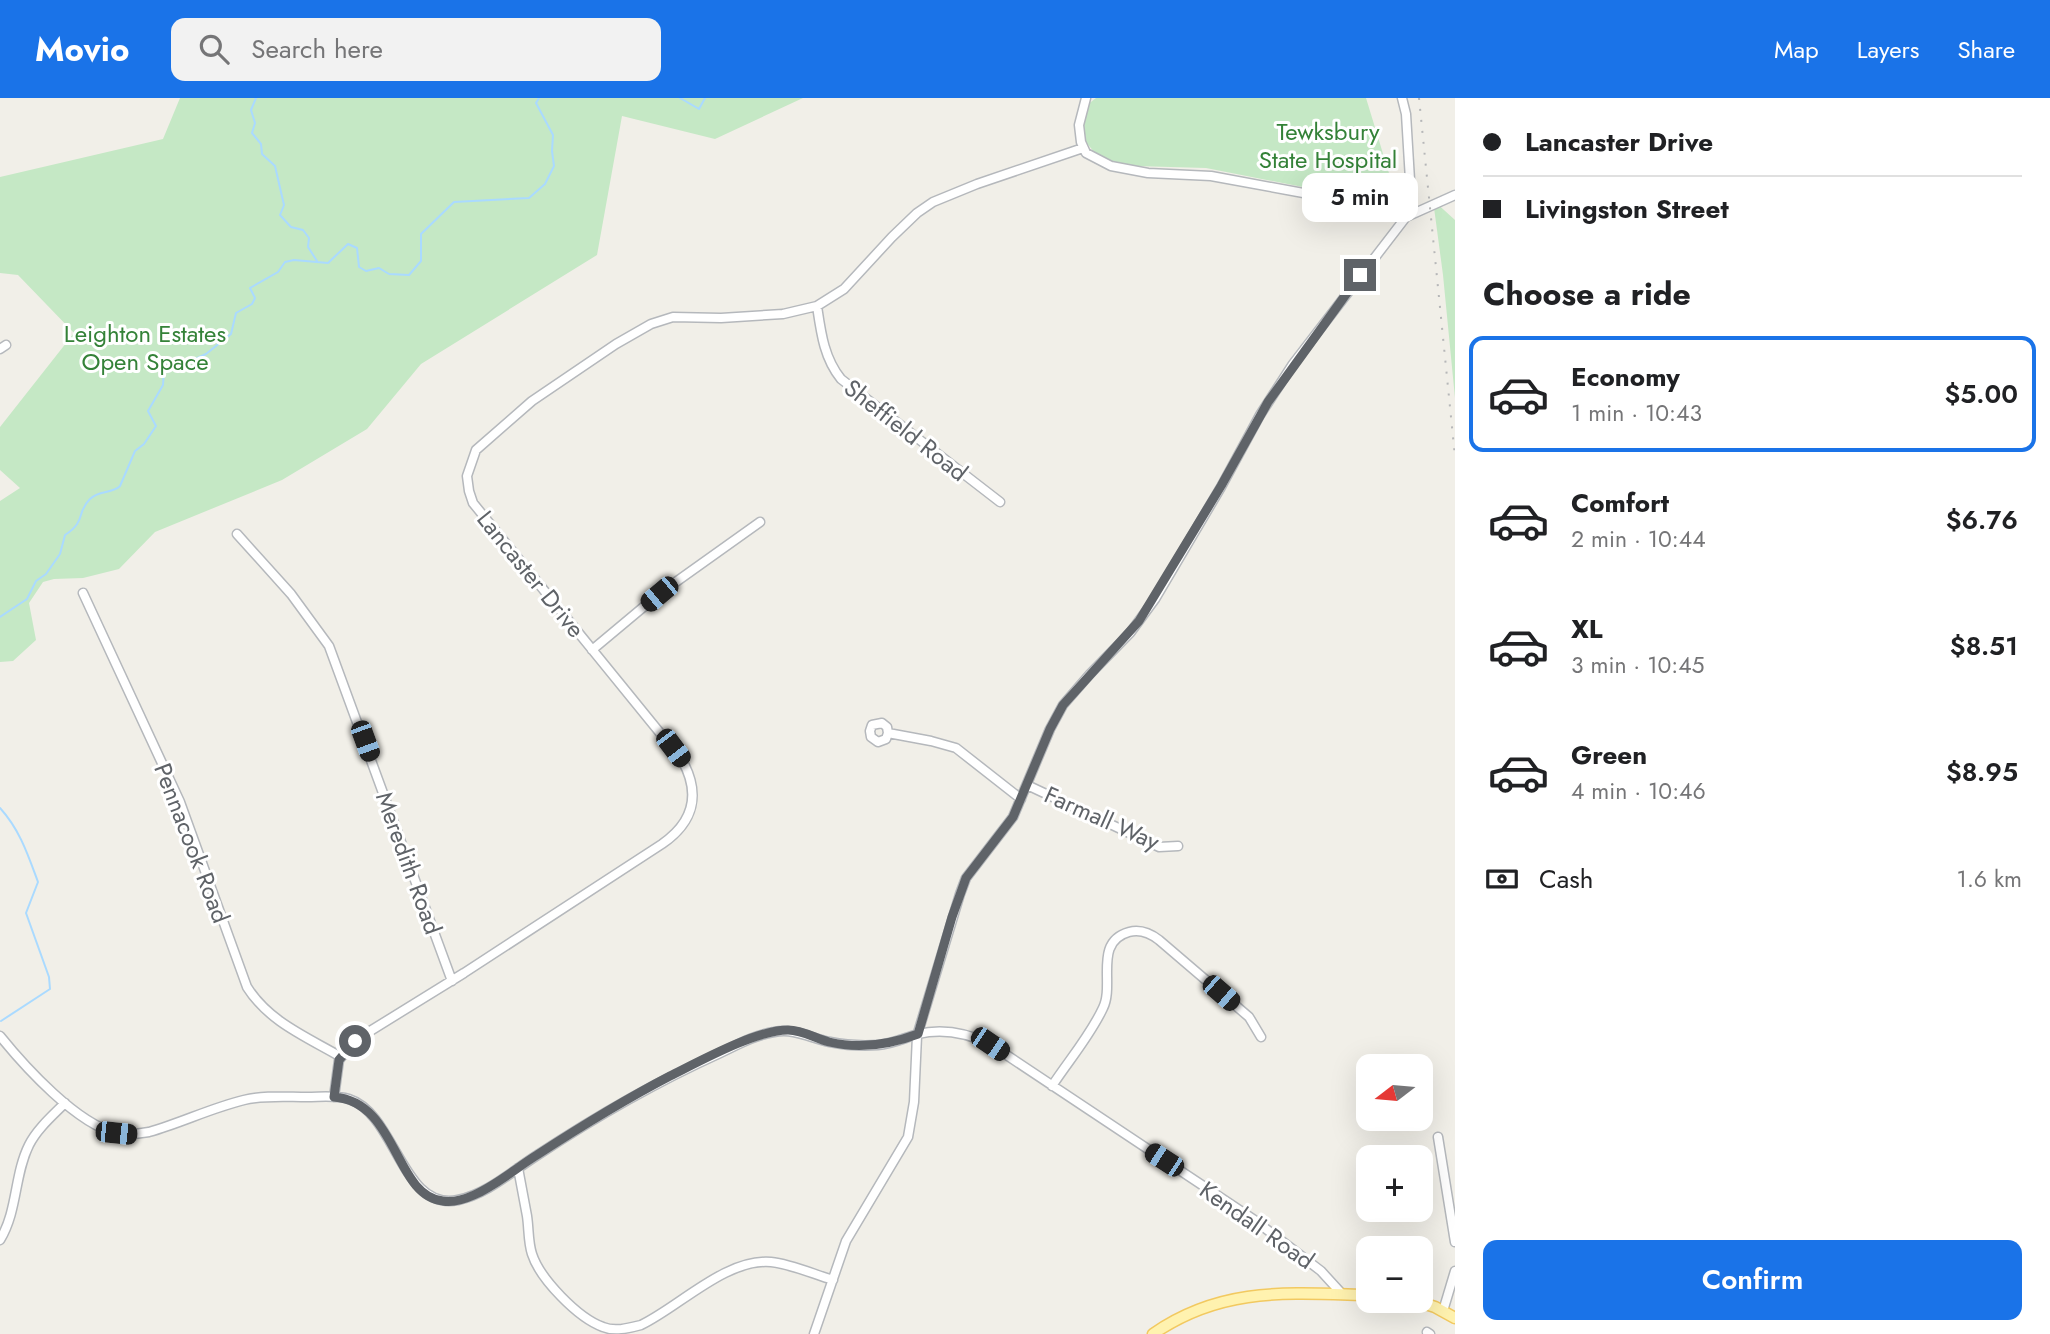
<!DOCTYPE html>
<meta charset="utf-8">
<style>
body{margin:0;font-family:Jost,sans-serif;background:#f2f2f2;color:#202124;height:100vh;display:flex;flex-direction:column;font-size:26px;white-space:nowrap}
*{box-sizing:border-box;margin:0}
p{font-size:23px;color:#757577}
.icon{flex:none;width:38px;height:38px;fill:none;stroke:currentColor;stroke-width:2;stroke-linecap:round;stroke-linejoin:round}
.map{position:relative;flex:1;overflow:hidden}
.details{display:flex;flex-direction:column;background:#fff;width:595px}
.details>*{flex:none}
.hud{display:grid;align-content:center;height:154px;padding:0 28px;background:#fff}
.needle{width:46px;rotate:254deg}
.controls{position:absolute;left:1356px;top:956px;display:grid;gap:14px}
.controls a{display:grid;place-items:center;width:77px;height:77px;border-radius:14px;background:#fff;box-shadow:0 7px 28px #0002;font-size:35px}
.end{position:absolute;width:32px;height:32px;margin:-16px;border:9px solid #5f6368;background:#fff;box-shadow:0 0 0 4px #fff}
.from{border-radius:50%}
.bubble{position:absolute;height:49px;border-radius:14px;background:#fff;box-shadow:0 7px 28px #0002;font-size:23px;font-weight:600;line-height:49px;text-align:center}
.car{position:absolute;width:21px;height:42px;margin:-21px -10px;border-radius:9px;box-shadow:0 0 5px 2px #0007;background:linear-gradient(#222 24%,#8ab4d8 0 40%,#222 0 76%,#8ab4d8 0 86%,#222 0)}
.hud b{display:flex;align-items:center;gap:24px;height:66px;font-size:26px}
.hud b+b{border-top:2px solid #e0e0e0}
.hud i{width:18px;height:18px;background:#202124}
ul{padding:0;list-style:none}
li{display:flex;align-items:center;gap:21px;height:116px;margin:0 14px 10px;padding:0 14px;border:4px solid transparent;border-radius:14px}
li div{flex:1}
li b{display:block;font-size:26px}
li em{font-style:normal;font-weight:600}
li.selected{border-color:#1a73e8}
li>.icon{width:63px;height:63px;stroke-width:1.5}
h2{padding:0 28px;font-size:32px;line-height:84px}
.pay{display:flex;align-items:center;gap:18px;height:77px;padding:0 28px;font-size:26px}
.pay p{margin-inline-start:auto}
.cta{display:flex;gap:14px;margin-top:auto;padding:14px 28px}
.cta a{flex:1;height:80px;border-radius:14px;background:#1a73e8;color:#fff;font-size:28px;font-weight:600;line-height:80px;text-align:center}
header{display:flex;align-items:center;gap:42px;box-sizing:border-box;height:98px;padding:0 35px;background:#1a73e8;color:#fff}
header strong{font-size:33px}
nav{display:flex;gap:38px;margin-inline-start:auto;font-size:24px}
.search{width:490px;height:63px;background:#f2f2f2;display:flex;align-items:center;gap:18px;box-sizing:border-box;padding:0 24px;border-radius:14px;color:#757577;font-size:26px}
main{display:flex;flex:1;min-height:0}
.map>svg:first-child{display:block}
</style>
<header>
<strong>Movio</strong>
<div class="search"><svg class="icon" aria-label="search" viewBox="0 0 24 24"><circle cx="10" cy="10" r="6"/><path d="M15 15l6 6"/></svg>Search here</div>
<nav><a>Map</a><a>Layers</a><a>Share</a></nav>
</header>
<main>
<div class="map">
<svg width="1455" height="1236" viewBox="0 0 1455 1236">
<rect width="100%" height="100%" fill="#f1efe8"/>
<!-- green -->
<path fill="#c5e8c5" d="M180,0H803L715,41L622,18L597,157L421,266L367,331L282,382L155,434L119,471L83,480L54,481L43,484L29,505L36,542L13,563L0,564V403L20,390L0,372V329L74,235L18,177L0,175V79L163,41Z
M1096,0H1366L1399,108L1206,70L1135,68L1112,64L1095,55L1085,43L1083,29L1087,7Z
M1433,102L1455,122V300L1443,177Z"/>
<g fill="none" stroke-linecap="round" stroke-linejoin="round">
<!-- stream -->
<path stroke="#aadaff" stroke-width="2" d="M256,0L251,12L255,25L252,35L261,46L262,56L275,68L284,107L280,117L291,129L303,132L309,140L308,149L317,163
M680,0L699,11L705,0
M0,519L27,501L36,483L46,476L60,456L65,437C87,423 76,414 90,401C99,392 112,396 120,388L135,353L144,346L156,328L148,313L163,287L164,271L166,263H191L206,256L231,236L236,215L252,206L255,200L250,190L278,174L285,164L294,162L328,165L348,146L357,150L359,169L366,173L379,170L389,176L409,177L421,163V136L454,104L529,100L545,86L554,68L552,53L553,37L536,5L539,0
M0,710C20,732 28,757 38,784L26,815L49,879L50,891L1,923"/>
<defs>
<path id="minor" d="M1086,0L1079,27L1081,44L1086,55L1111,68L1148,75L1211,78L1412,115L1406,16L1402,0
M817,208C821,235 824,260 841,281L1000,404
M0,251L6,247
M237,436L291,496L329,548L452,883
M83,495L180,704L247,889C269,924 307,939 341,959
M592,552L659,496L760,424
M888,635L886,641L878,644L871,639L870,633L872,627L882,625L887,629L888,635L931,643L956,650L1021,701
M1027,687L1159,749L1178,748
M0,938C25,969 77,1026 116,1035C127,1037 138,1036 149,1034C181,1025 211,1010 244,1002C264,997 286,999 307,999C321,999 336,997 349,1001C396,1016 402,1114 458,1102C487,1096 511,1074 536,1058C595,1019 656,984 720,955C737,947 755,937 774,934C795,930 810,940 830,944C845,947 862,948 878,947C892,946 904,940 918,936C943,930 967,935 990,946L1253,1121L1321,1173L1342,1196
M1052,988C1069,962 1090,938 1103,910C1115,886 1093,844 1129,834C1140,831 1150,835 1159,842L1249,919L1261,939
M334,999L339,962L354,943L464,875L662,746C694,724 701,696 682,662L473,405L469,393L467,378L476,352L532,303L616,246L651,226L673,219L721,220L783,216L817,208L844,191L892,139L917,115L933,104L977,86L1083,50
M1438,1039L1455,1144
M518,1070C521,1086 524,1102 527,1118C529,1131 528,1144 532,1156C540,1181 578,1220 603,1229C615,1234 629,1230 641,1227C679,1209 726,1160 771,1164C791,1166 813,1176 833,1182
M0,1142C18,1112 14,1077 29,1047C37,1031 52,1018 65,1005
M1443,1213L1455,1173
M1427,1234L1430,1236
M814,1236L846,1143L908,1039L914,1004L917,938L960,796L966,780L1013,719L1050,631L1063,607L1090,576L1130,535L1155,501L1221,389L1260,317L1293,266L1406,119L1455,97"/>
<path id="major" d="M1413,1202L1435,1209L1455,1220
M1153,1236C1222,1188 1290,1195 1368,1197"/>
</defs>
<!-- minor casing -->
<use href="#minor" stroke="#b5b8bc" stroke-width="11"/>
<!-- major casing -->
<use href="#major" stroke="#f2c960" stroke-width="13"/>
<!-- minor -->
<use href="#minor" stroke="#fff" stroke-width="8"/>
<!-- major -->
<use href="#major" stroke="#fff2af" stroke-width="10"/>
<!-- rail -->
<path stroke="#b6b7b8" stroke-width="2" stroke-dasharray="2 9" stroke-linecap="butt" d="M1419,0L1455,359"/>
</g>
<g fill="none" stroke-linecap="round" stroke-linejoin="round">
<!-- route -->
<path stroke="#5f6368" stroke-width="9" d="M355,943L339,962L334,999C398,1004 394,1098 443,1103C453,1105 465,1101 474,1097C497,1087 516,1070 537,1057C580,1029 624,1002 670,978C700,963 756,932 788,932C802,932 815,940 829,944C858,951 889,947 918,936L952,819L966,780L1013,719L1050,631L1063,607L1139,523L1221,388L1268,304L1360,177"/>
</g>
<g text-anchor="middle" dominant-baseline="central" stroke-width="6" stroke-linejoin="round" paint-order="stroke">
<!-- park labels -->
<g font-size="24" fill="#348238" stroke="#fff">
<text x="1328" y="33">Tewksbury<tspan x="1328" dy="28">State Hospital</tspan></text>
<text x="145" y="235">Leighton Estates<tspan x="145" dy="28">Open Space</tspan></text>
</g>
<!-- street labels -->
<g font-size="24" fill="#5f6368" stroke="#fff">
<text transform="translate(906 332) rotate(38)">Sheffield Road</text>
<text transform="translate(531 476) rotate(51)">Lancaster Drive</text>
<text transform="translate(1102 720) rotate(24)">Farmall Way</text>
<text transform="translate(192 745) rotate(69)">Pennacook Road</text>
<text transform="translate(409 765) rotate(70)">Meredith Road</text>
<text transform="translate(1257 1127) rotate(35)">Kendall Road</text>
</g>
</g>
</svg>
<div class="controls">
<a><svg class="needle" viewBox="-14 -14 28 28"><path d="M0-13l5 13h-10z" fill="#e53935"/><path d="M0 13l5-13h-10z" fill="#757577"/></svg></a>
<a>+</a>
<a>−</a>
</div>
<i class="end from" style="left:355px;top:943px"></i>
<i class="end" style="left:1360px;top:177px"></i>
<div class="bubble" style="left:1302px;top:75px;width:116px">5 min</div>
<i class="car" style="left:659px;top:496px;rotate:230deg"></i>
<i class="car" style="left:365px;top:643px;rotate:160deg"></i>
<i class="car" style="left:673px;top:650px;rotate:143deg"></i>
<i class="car" style="left:1221px;top:895px;rotate:131deg"></i>
<i class="car" style="left:990px;top:946px;rotate:124deg"></i>
<i class="car" style="left:116px;top:1035px;rotate:96deg"></i>
<i class="car" style="left:1164px;top:1062px;rotate:303deg"></i>
</div>
<section class="details">
<div class="hud">
<b><i class="from"></i>Lancaster Drive</b>
<b><i></i>Livingston Street</b>
</div>
<h2>Choose a ride</h2>
<ul>
<li class="selected"><svg class="icon" aria-label="car" viewBox="0 0 24 24"><path d="M5 17H2v-5l4-1 3-4h7l3 4 3 1v5h-3M9 17h6M6 11h13"/><circle cx="7" cy="17" r="2"/><circle cx="17" cy="17" r="2"/></svg><div><b>Economy</b><p>1 min · 10:43</p></div><em>$5.00</em></li>
<li><svg class="icon" aria-label="car" viewBox="0 0 24 24"><path d="M5 17H2v-5l4-1 3-4h7l3 4 3 1v5h-3M9 17h6M6 11h13"/><circle cx="7" cy="17" r="2"/><circle cx="17" cy="17" r="2"/></svg><div><b>Comfort</b><p>2 min · 10:44</p></div><em>$6.76</em></li>
<li><svg class="icon" aria-label="car" viewBox="0 0 24 24"><path d="M5 17H2v-5l4-1 3-4h7l3 4 3 1v5h-3M9 17h6M6 11h13"/><circle cx="7" cy="17" r="2"/><circle cx="17" cy="17" r="2"/></svg><div><b>XL</b><p>3 min · 10:45</p></div><em>$8.51</em></li>
<li><svg class="icon" aria-label="car" viewBox="0 0 24 24"><path d="M5 17H2v-5l4-1 3-4h7l3 4 3 1v5h-3M9 17h6M6 11h13"/><circle cx="7" cy="17" r="2"/><circle cx="17" cy="17" r="2"/></svg><div><b>Green</b><p>4 min · 10:46</p></div><em>$8.95</em></li>
</ul>
<div class="pay"><svg class="icon" aria-label="cash" viewBox="0 0 24 24"><path d="M3 7h18v10H3z"/><circle cx="12" cy="12" r="2"/></svg>Cash<p>1.6 km</p></div>
<div class="cta"><a>Confirm</a></div>
</section>
</main>
